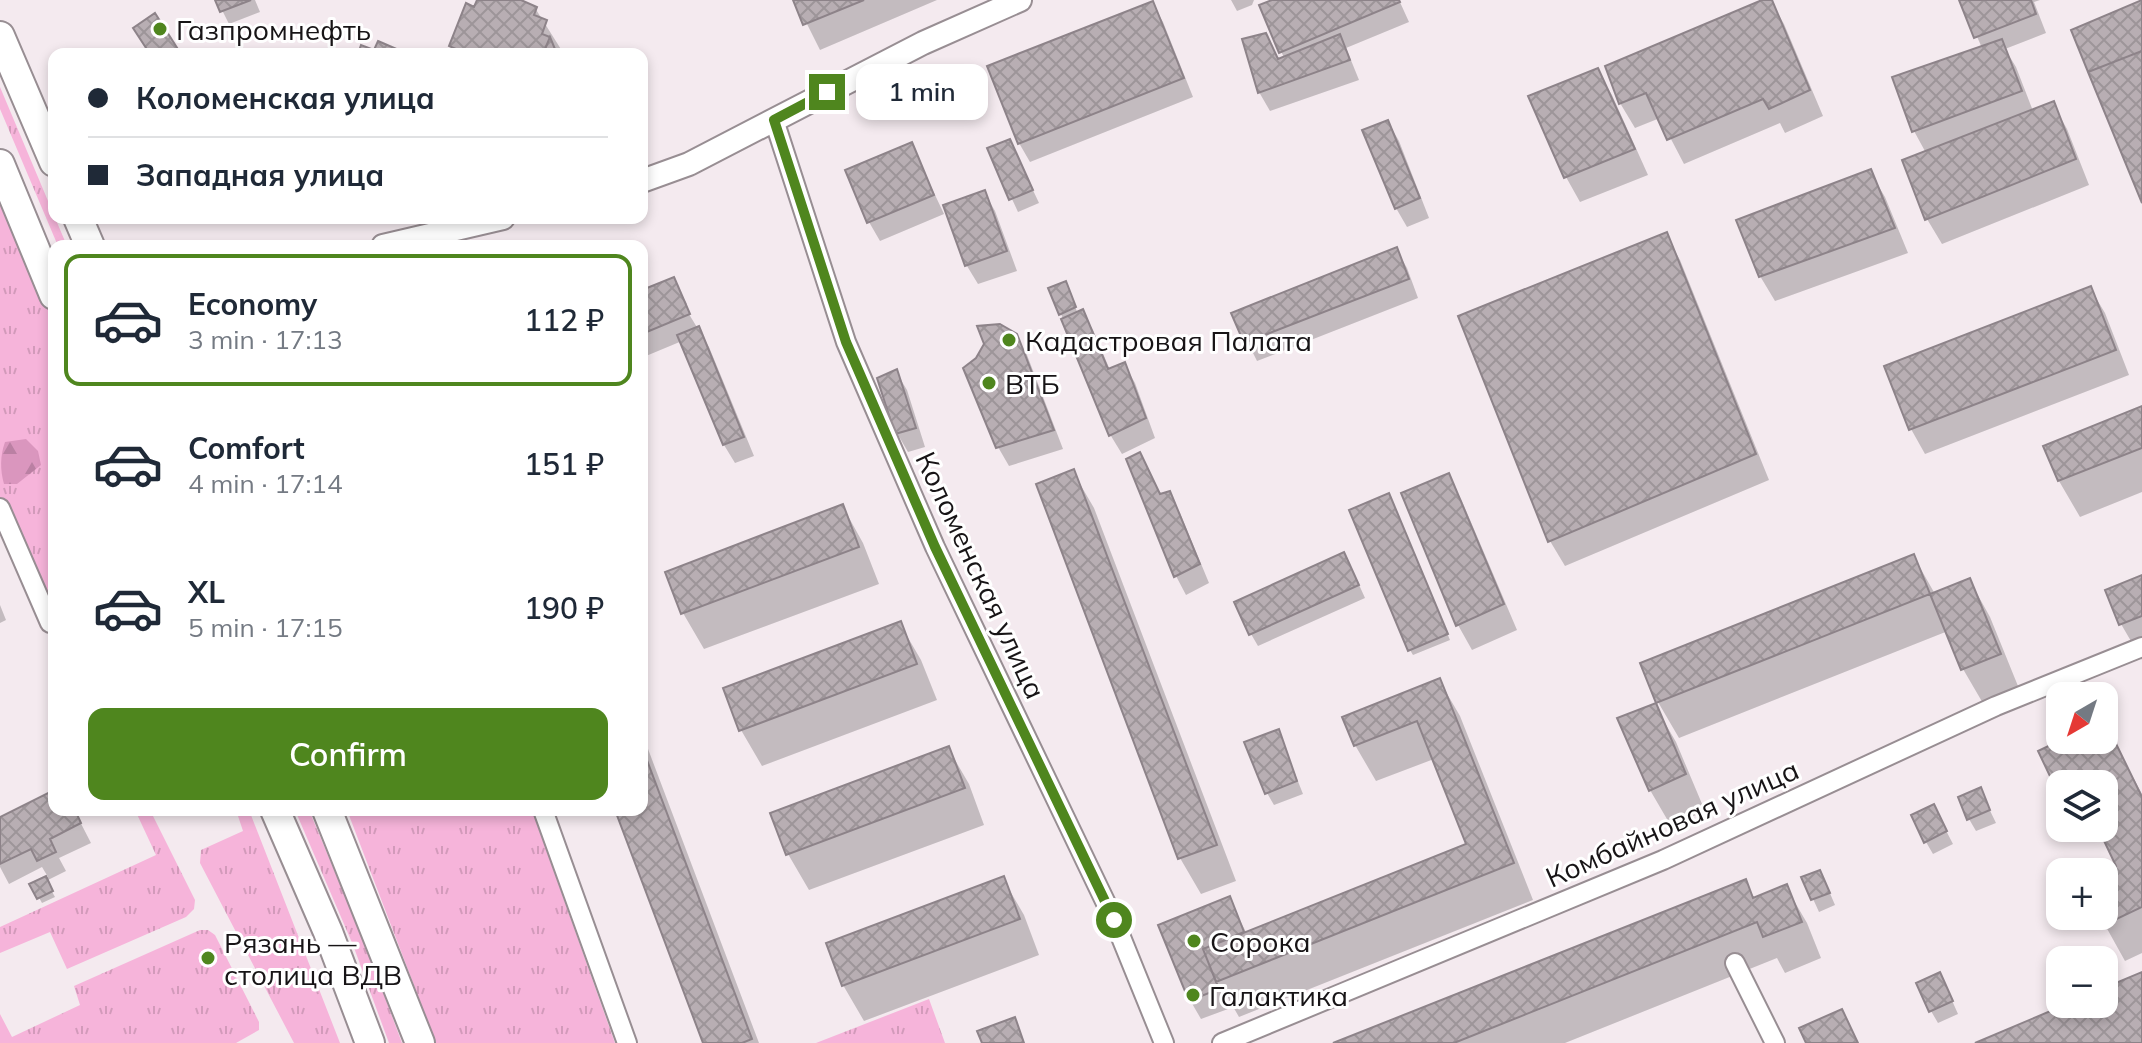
<!DOCTYPE html>
<meta charset="utf-8">
<style>
body{margin:0;font-family:Mulish,sans-serif;background:#f6f6f7;color:#1f2937;height:100vh;display:flex;flex-direction:column;font-size:30px;white-space:nowrap}
*{box-sizing:border-box;margin:0}
p{font-size:26px;color:#747a83}
.icon{flex:none;width:44px;height:44px;fill:none;stroke:currentColor;stroke-width:2;stroke-linecap:round;stroke-linejoin:round}
.map{position:relative;flex:1;overflow:hidden}
.details{position:absolute;left:48px;top:240px;width:600px;height:576px;display:flex;flex-direction:column;background:#fff;border-radius:16px;box-shadow:0 4px 12px #0003}
.details>*{flex:none}
.hud{position:absolute;left:48px;top:48px;width:600px;height:176px;border-radius:16px;box-shadow:0 4px 12px #0003;display:grid;align-content:center;height:176px;padding:0 40px;background:#fff}
.needle{width:52px;rotate:219deg}
.buttons{position:absolute;left:2046px;top:682px;display:grid;gap:16px}
.buttons a{display:grid;place-items:center;width:72px;height:72px;border-radius:16px;background:#fff;box-shadow:0 4px 12px #0003;font-size:40px}
.end{position:absolute;width:36px;height:36px;margin:-18px;border:10px solid #4f861e;background:#fff;box-shadow:0 0 0 4px #fff}
.from{border-radius:50%}
.bubble{position:absolute;height:56px;border-radius:16px;background:#fff;box-shadow:0 4px 12px #0003;font-size:26px;font-weight:600;line-height:56px;text-align:center}
.hud b{display:flex;align-items:center;gap:28px;height:76px;font-size:30px}
.hud b+b{border-top:2px solid #e0e1e3}
.hud i{width:20px;height:20px;background:#1f2937}
ul{padding:14px 0 0;list-style:none}
li{display:flex;align-items:center;gap:24px;height:132px;margin:0 16px 12px;padding:0 24px;border:4px solid transparent;border-radius:16px}
li div{flex:1}
li b{display:block;font-size:30px}
li em{font-style:normal;font-weight:600}
li.selected{border-color:#4f861e}
li>.icon{width:72px;height:72px;stroke-width:1.5}
.cta{display:flex;gap:16px;margin-top:auto;padding:16px 40px}
.cta a{flex:1;height:92px;border-radius:16px;background:#4f861e;color:#fff;font-size:32px;font-weight:600;line-height:92px;text-align:center}
.map>svg:first-child{display:block}
</style>
<div class="map">
<svg width="2142" height="1043" viewBox="0 0 2142 1043">
<defs>
<pattern id="grass-tufts" width="24" height="20" patternUnits="userSpaceOnUse" patternTransform="scale(2)"><rect width="24" height="20" fill="#f6b4da"/><path d="M3 7l-1-3M5 7V3M7 7l1-3M15 17l-1-3M17 17v-4M19 17l1-3" fill="none" stroke="#d29aba"/></pattern>
<pattern id="forest-firs" width="22" height="20" patternUnits="userSpaceOnUse" patternTransform="scale(2)"><rect width="22" height="20" fill="#da96be"/><path d="M5 1l3.5 6h-7zM16 11l3.5 6h-7z" fill="#ba80a3"/></pattern>
<pattern id="building-cross-hatch" width="8" height="8" patternUnits="userSpaceOnUse" patternTransform="scale(2)"><rect width="8" height="8" fill="#b8aeb3"/><path d="M0 0l8 8M0 8l8-8" fill="none" stroke="#9d9599"/></pattern>
</defs>
<rect width="100%" height="100%" fill="#f4eaef"/>
<!-- grass -->
<path fill="url(#grass-tufts)" d="M0,87L67,246H58L0,109Z
M0,174L54,297V622L0,508Z
M135,810H150L195,900L194,909L186,917L67,969L50,932L0,953V927L156,855Z
M243,810H249L340,1043H294L200,863L201,850L243,831L237,813Z
M295,810H309L365,944L402,1043H389L353,945Z
M347,810H532L615,1043H436Z
M200,930H208L215,935L259,1022V1030L236,1043H0V1014L12,1037L80,1005L74,986Z
M929,999L945,1043H816Z"/>
<!-- forest -->
<path fill="url(#forest-firs)" d="M26,439L38,451L41,465L17,484H4C0,470 0,456 5,442Z"/>
<!-- shadow -->
<path fill="#0003" d="M217,0H255L260,12L229,24Z
M479,0H515L535,8L564,54H456L451,46Z
M795,0H937L820,50Z
M1231,0H1254L1252,5L1237,11Z
M1278,0H1399L1409,22L1346,48L1359,80L1270,111L1259,92L1266,35L1279,60L1284,58L1262,6Z
M1768,0H1770L1784,24L1823,116L1785,133L1780,123L1684,164L1660,118L1635,128L1620,103Z
M1961,0H2040L2034,2L2046,33L2005,49L2016,67L2033,111L2053,104L2067,129L2089,185L1942,244L1927,219L1926,153L1914,131L1982,48Z
M1152,3L1163,22L1193,97L1030,162L1019,143Z
M1597,70L1612,95L1648,175L1580,202L1566,177Z
M1388,122L1399,141L1429,218L1407,227L1396,208Z
M911,144L944,214L880,241L869,222Z
M989,149L1016,154L1039,203L1018,212Z
M1870,172L1885,197L1908,253L1775,301L1760,276Z
M984,192L995,211L1017,271L978,284L967,266L946,206Z
M1666,235L1680,260L1769,480L1565,566L1550,541Z
M1396,249L1407,268L1418,298L1257,361L1234,315Z
M673,279L687,304L684,306L709,347L754,456L735,463L724,445L682,341L646,356L642,348V293Z
M2090,288L2105,313L2129,375L1925,454L1911,429Z
M1068,289L1078,314L1082,312L1093,330L1110,370L1124,364L1135,383L1155,438L1122,454L1111,436L1061,314Z
M1016,336L1027,355L1063,449L1009,466L998,447Z
M896,372L907,390L925,447L908,452L897,433L879,379Z
M2142,409V492L2080,517L2059,481L2046,447Z
M1139,454L1161,496L1169,494L1180,513L1209,583L1186,595L1176,576Z
M1073,472L1094,508L1236,881L1201,894L1180,858Z
M1448,476L1462,501L1517,630L1472,650L1458,625Z
M1391,501L1450,640L1413,655L1410,650Z
M843,507L863,543L879,584L704,649L683,613Z
M1914,557L1935,594L1970,581L1990,617L2020,691L1984,705L1963,669L1948,631L1679,738L1658,702L1643,664Z
M1351,567L1365,598L1258,646L1251,634Z
M2142,577V660L2121,624L2108,591Z
M0,605L6,620L0,623Z
M900,624L921,660L937,700L762,766L741,730Z
M1439,680L1460,716L1533,900L1239,1017L1224,991L1221,992L1228,1009L1201,1019L1190,1000L1161,926L1229,899L1247,934L1469,845L1434,759L1376,781L1355,745Z
M1655,706L1676,742L1705,811L1671,826L1650,790Z
M2104,723L2142,794V953L2125,961L2100,916H2104V874L2119,867L2100,828H2104V784H2060V791L2041,752L2065,740H2104Z
M1278,731L1303,794L1274,805L1267,793Z
M642,733L759,1043H705L617,810H642Z
M948,748L969,784L984,825L809,890L788,854Z
M1980,790L1996,823L1976,831L1969,819Z
M54,793V810H74L91,843L59,858L66,871L46,881L55,897L42,903L32,885L48,877L42,867L9,884L0,867V820Z
M1940,819L1953,844L1933,854L1926,842Z
M1003,879L1024,915L1039,955L864,1021L843,985Z
M1804,879L1826,884L1835,905L1819,912Z
M1745,882L1755,899L1786,887L1807,923L1821,958L1785,973L1777,958L1565,1043H1339Z
M1946,987L1958,1014L1938,1023L1931,1011Z"/>
<!-- building -->
<path fill="url(#building-cross-hatch)" stroke="#8d8389" stroke-width="2" d="M215,0H251L220,12Z
M477,0H521L537,7L534,15L547,20L542,34L550,37L543,54H454L456,49L449,46L466,3L474,7Z
M793,0H864L803,25Z
M1272,0H1399L1400,2L1279,53L1259,5Z
M1762,0H1772L1810,90L1769,109L1763,99L1667,140L1646,93L1619,104L1605,66Z
M1959,0H2031L2036,14L1974,38Z
M2142,0V51L2088,72L2071,30Z
M1153,1L1184,78L1018,144L987,66Z
M155,13L181,54H150L133,28Z
M1266,33L1278,59L1340,34L1350,60L1258,93L1242,39Z
M550,37L557,54H543Z
M2002,39L2022,91L1912,132L1892,77Z
M378,41L408,54H358L361,45L374,50Z
M2142,51V203L2088,72Z
M1598,68L1635,149L1564,178L1528,96Z
M2054,101L2076,159L1925,220L1902,160Z
M1388,120L1420,198L1395,209L1362,130Z
M1010,139L1033,190L1009,200L987,148Z
M912,142L934,195L867,223L845,170Z
M1871,169L1895,228L1759,277L1736,220Z
M985,190L1007,251L965,266L943,205Z
M1667,232L1756,454L1548,542L1458,316Z
M1397,247L1409,279L1244,343L1231,313Z
M674,277L690,314L642,334V290Z
M1066,281L1076,307L1059,315L1048,288Z
M2091,286L2116,350L1909,430L1884,366Z
M1083,309L1108,369L1125,362L1146,418L1109,436L1061,319Z
M1000,324L1017,334L1054,430L996,448L963,368L976,358L984,344L977,326Z
M699,326L744,437L723,445L677,335Z
M897,369L916,428L895,434L877,378Z
M2142,406V448L2058,481L2043,446Z
M1140,452L1160,494L1170,491L1200,564L1174,577L1126,459Z
M1074,469L1217,845L1178,859L1036,484Z
M1449,473L1504,604L1456,626L1401,493Z
M1389,493L1448,634L1408,651L1349,510Z
M843,504L859,547L681,614L665,572Z
M1344,552L1359,585L1249,635L1234,602Z
M1914,554L1930,594L1656,703L1640,663Z
M2142,575V616L2119,625L2105,590Z
M1970,578L2001,654L1961,670L1930,594Z
M901,621L917,664L739,731L723,688Z
M1440,678L1514,863L1216,982L1203,949L1466,844L1417,721L1354,746L1342,717Z
M1656,703L1686,774L1649,791L1617,718Z
M2104,719L2142,797V907L2102,926L2098,916H2104V872L2116,866L2098,828H2104V784H2060L2059,795L2038,751L2061,740H2104Z
M1279,729L1297,781L1265,794L1244,742Z
M949,746L965,788L786,855L770,813Z
M642,747L752,1039L742,1043H703L615,810H642Z
M1981,787L1990,810L1967,820L1958,797Z
M54,790V810H75L81,823L50,839L56,852L37,861L31,849L0,864V817Z
M1934,804L1947,831L1924,843L1911,815Z
M1820,870L1830,893L1811,900L1801,877Z
M46,876L53,891L37,899L29,884Z
M1004,876L1020,919L842,986L826,943Z
M1746,879L1753,898L1787,884L1802,922L1763,937L1757,922L1454,1043H1333Z
M1230,896L1244,932L1203,949L1219,989L1189,1001L1158,925Z
M1940,972L1953,1001L1929,1012L1916,983Z
M2142,972V1043H1975L2067,1004H2104V988Z
M1842,1009L1858,1043H1806L1799,1028Z
M1015,1017L1024,1043H982L977,1031Z"/>
<g fill="none" stroke-linecap="round" stroke-linejoin="round">
<defs>
<path id="minor" d="M774,120L846,342L935,547L1114,920L1164,1043
M0,508L50,623
M543,810L627,1043
M1735,963L1775,1043
M1222,1043L1663,860L1996,706L2142,647"/>
<path id="tertiary" d="M642,181L689,164L923,43L1020,0
M383,246L503,218"/>
<path id="primary" d="M0,36L54,162
M0,164L54,295
M78,218L90,246
M275,810L328,932L370,1043
M327,810L420,1043"/>
</defs>
<!-- minor casing -->
<use href="#minor" stroke="#988e93" stroke-width="22"/>
<!-- tertiary casing -->
<use href="#tertiary" stroke="#988e93" stroke-width="26"/>
<!-- primary casing -->
<use href="#primary" stroke="#988e93" stroke-width="32"/>
<!-- minor -->
<use href="#minor" stroke="#fff" stroke-width="18"/>
<!-- tertiary -->
<use href="#tertiary" stroke="#fff" stroke-width="22"/>
<!-- primary -->
<use href="#primary" stroke="#fff" stroke-width="28"/>
</g>
<g fill="none" stroke-linecap="round" stroke-linejoin="round">
<!-- route -->
<path stroke="#4f861e" stroke-width="10" d="M827,92L774,120L846,342L935,547L1114,920"/>
</g>
<!-- markers -->
<g fill="#4f861e" stroke="#fff" stroke-width="3">
<circle cx="160" cy="29" r="8"/>
<circle cx="1009" cy="340" r="8"/>
<circle cx="989" cy="383" r="8"/>
<circle cx="1194" cy="941" r="8"/>
<circle cx="208" cy="958" r="8"/>
<circle cx="1193" cy="995" r="8"/>
</g>
<g text-anchor="middle" dominant-baseline="central" stroke-width="6" stroke-linejoin="round" paint-order="stroke">
<!-- poi labels -->
<g font-size="28" fill="#171416" stroke="#fff" text-anchor="start">
<text x="176" y="29">Газпромнефть</text>
<text x="1025" y="340">Кадастровая Палата</text>
<text x="1005" y="383">ВТБ</text>
<text x="1210" y="941">Сорока</text>
<text x="224" y="942">Рязань —<tspan x="224" dy="32">столица ВДВ</tspan></text>
<text x="1209" y="995">Галактика</text>
</g>
<!-- street labels -->
<g font-size="28" fill="#171416" stroke="#fff">
<text transform="translate(981 575) rotate(65)">Коломенская улица</text>
<text transform="translate(1672 823) rotate(-24)">Комбайновая улица</text>
</g>
</g>
</svg>
<div class="buttons">
<a><svg class="needle" viewBox="-14 -14 28 28"><path d="M0-13l5 13h-10z" fill="#e53935"/><path d="M0 13l5-13h-10z" fill="#747a83"/></svg></a>
<a><svg class="icon" aria-label="layers" viewBox="0 0 24 24"><path d="M12 4l9 5-9 5-9-5zM3 14l9 5 9-5"/></svg></a>
<a>+</a>
<a>−</a>
</div>
<i class="end from" style="left:1114px;top:920px"></i>
<i class="end" style="left:827px;top:92px"></i>
<div class="bubble" style="left:856px;top:64px;width:132px">1 min</div>
<div class="hud">
<b><i class="from"></i>Коломенская улица</b>
<b><i></i>Западная улица</b>
</div>
<section class="details">
<ul>
<li class="selected"><svg class="icon" aria-label="car" viewBox="0 0 24 24"><path d="M5 17H2v-5l4-1 3-4h7l3 4 3 1v5h-3M9 17h6M6 11h13"/><circle cx="7" cy="17" r="2"/><circle cx="17" cy="17" r="2"/></svg><div><b>Economy</b><p>3 min · 17:13</p></div><em>112 ₽</em></li>
<li><svg class="icon" aria-label="car" viewBox="0 0 24 24"><path d="M5 17H2v-5l4-1 3-4h7l3 4 3 1v5h-3M9 17h6M6 11h13"/><circle cx="7" cy="17" r="2"/><circle cx="17" cy="17" r="2"/></svg><div><b>Comfort</b><p>4 min · 17:14</p></div><em>151 ₽</em></li>
<li><svg class="icon" aria-label="car" viewBox="0 0 24 24"><path d="M5 17H2v-5l4-1 3-4h7l3 4 3 1v5h-3M9 17h6M6 11h13"/><circle cx="7" cy="17" r="2"/><circle cx="17" cy="17" r="2"/></svg><div><b>XL</b><p>5 min · 17:15</p></div><em>190 ₽</em></li>
</ul>
<div class="cta"><a>Confirm</a></div>
</section>
</div>
